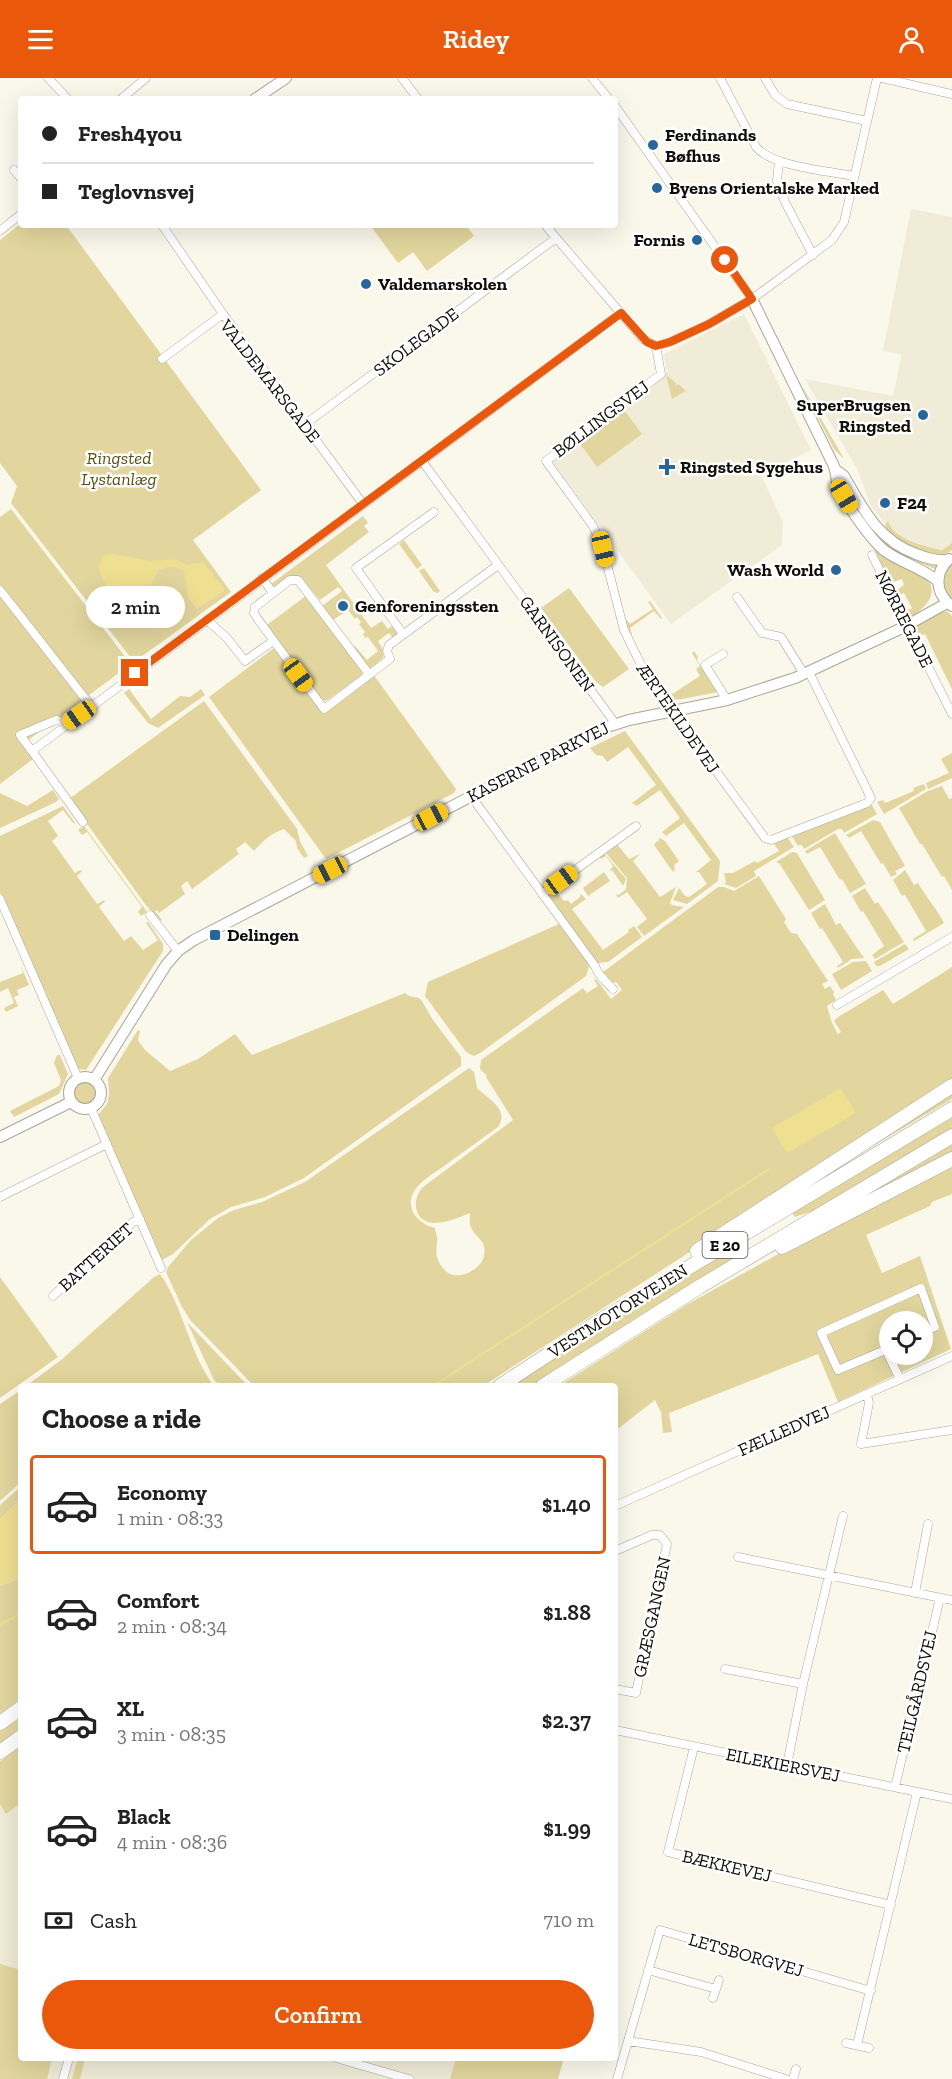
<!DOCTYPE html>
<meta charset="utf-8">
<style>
body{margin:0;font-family:"Zilla Slab",serif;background:#f2f2f2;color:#222;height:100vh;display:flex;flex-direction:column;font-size:22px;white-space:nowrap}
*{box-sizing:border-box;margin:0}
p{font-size:20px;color:#767676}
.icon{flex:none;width:33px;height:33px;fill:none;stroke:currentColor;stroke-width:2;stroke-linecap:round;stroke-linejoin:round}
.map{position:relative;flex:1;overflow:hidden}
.side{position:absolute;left:18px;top:1305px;width:600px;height:678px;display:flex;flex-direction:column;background:#fff;border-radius:6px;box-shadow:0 6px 24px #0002}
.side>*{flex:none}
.guide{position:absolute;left:18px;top:18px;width:600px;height:132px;border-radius:6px;box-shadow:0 6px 24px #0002;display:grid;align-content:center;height:132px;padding:0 24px;background:#fff}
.tools{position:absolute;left:879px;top:1233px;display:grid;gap:12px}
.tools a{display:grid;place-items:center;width:54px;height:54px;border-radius:50%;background:#fff;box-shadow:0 6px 24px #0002;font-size:30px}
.end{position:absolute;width:27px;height:27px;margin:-14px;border:8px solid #ea580c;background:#fff;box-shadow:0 0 0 3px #fff}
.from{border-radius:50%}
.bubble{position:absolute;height:42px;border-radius:21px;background:#fff;box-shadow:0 6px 24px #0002;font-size:20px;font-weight:600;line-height:42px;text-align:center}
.car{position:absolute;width:18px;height:36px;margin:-18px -9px;border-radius:8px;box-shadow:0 0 4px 2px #0007;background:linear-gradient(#f5c518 24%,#345 0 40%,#f5c518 0 76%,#345 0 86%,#f5c518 0)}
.guide b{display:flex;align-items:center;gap:21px;height:57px;font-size:22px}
.guide b+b{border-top:2px solid #e0e0e0}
.guide i{width:15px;height:15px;background:#222}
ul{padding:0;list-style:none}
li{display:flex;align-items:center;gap:18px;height:99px;margin:0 12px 9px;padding:0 12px;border:3px solid transparent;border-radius:6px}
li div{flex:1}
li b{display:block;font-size:22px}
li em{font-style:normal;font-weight:600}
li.on{border-color:#ea580c}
li>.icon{width:54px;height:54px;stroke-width:1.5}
h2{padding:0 24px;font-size:27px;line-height:72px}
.pay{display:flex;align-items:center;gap:15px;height:66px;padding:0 24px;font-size:22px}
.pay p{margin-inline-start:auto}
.cta{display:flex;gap:12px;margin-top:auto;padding:12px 24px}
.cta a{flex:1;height:69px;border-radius:36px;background:#ea580c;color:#fff;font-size:24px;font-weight:600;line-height:69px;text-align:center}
header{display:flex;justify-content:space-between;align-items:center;height:78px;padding:0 24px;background:#ea580c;color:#fff;font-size:27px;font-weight:600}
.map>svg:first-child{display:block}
</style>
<header><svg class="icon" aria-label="menu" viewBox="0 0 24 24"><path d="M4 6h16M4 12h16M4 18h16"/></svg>Ridey<svg class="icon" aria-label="person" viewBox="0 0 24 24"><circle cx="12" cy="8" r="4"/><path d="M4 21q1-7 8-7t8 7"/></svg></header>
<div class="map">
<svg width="952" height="2001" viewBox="0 0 952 2001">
<rect width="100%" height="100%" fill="#faf8ea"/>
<!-- built -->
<path fill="#f0ecd7" d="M911,131L952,139V465L942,472L904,461L889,451L871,428L857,391L805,301L893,318L902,276L883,273Z
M744,236L811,372L761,397L783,444L782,467L671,546L551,381L667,294L664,276Z
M21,1725V1980H456L450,2001H0V1726L6,1736Z"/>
<!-- green -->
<path fill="#e2d69e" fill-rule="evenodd" d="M21,145V147H66L261,412L193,462L231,514L134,584L11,425L17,408L0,385V162Z
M370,147H466L474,158L427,193L413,174L398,185Z
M666,297L676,305L675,308L678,306L686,313L672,321Z
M800,304L843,379V380L834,371Z
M622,329L642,356L597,389L578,363Z
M11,431L127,581V589L23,666L33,681L0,706V439Z
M363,438L368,445L364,448L369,454L326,487L371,550L382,543L388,551L392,548L398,556L393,560L389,555L378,563L384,574L383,580L371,590H368L354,571L355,568L367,582L378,573L368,559L365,560L363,556L365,554L359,546L361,544L357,539L355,541L348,532L333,542L322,528L342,513L338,509L320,522L300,499L276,509L271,506Z
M888,443C894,462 925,468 942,472L952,465V472C948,475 943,478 938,478C923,477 890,462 885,447Z
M870,449L881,460L937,486L935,491L898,476L883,466Z
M861,452L930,505C936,519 925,528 914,538L907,536L905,534L912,530L904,515L897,518V512L904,507L902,501L893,504L888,500L876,475Z
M404,462L422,487L417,491L399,466Z
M952,485V524C942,510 940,498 952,485Z
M424,490L440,513L437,515L433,513L419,493Z
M569,510L629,591L603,609L596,604L541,530Z
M307,517L363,593L361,598L326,623L323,622L267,547Z
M650,523L662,540L661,541L654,533L630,550L632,556H631L625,543L627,542L630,546L653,531L648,524Z
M947,533L952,538V611L925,556L918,558L915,553C919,542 936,535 947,533Z
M274,570L322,634L373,596L456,711L454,715L326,781L209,619Z
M694,573L698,579L697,582L718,614L682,621L672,622L669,618L700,598L696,591L700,588L692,575Z
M129,611L151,641L180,618L190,619L201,611L205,617L158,650L148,645L124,615Z
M204,623L297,751L300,763L308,778L304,780L297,770L296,763L284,751C271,755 263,763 254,773L245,764L236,771L239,776L192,811L187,803L181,808L185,816L159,835L157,832L155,833L162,842L160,843L145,826L69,721Z
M625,653L720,783L718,803L687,826L673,822L679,810L685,818L689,819L707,806L699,794H696L711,782L684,745L666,758L662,754L680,740L660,712L637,728L632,725L656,707L628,669L607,684L603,678L596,677L590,670Z
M952,675V700L928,711L926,705L949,695L941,681Z
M924,706L926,711L884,736L877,724L883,722L885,725L914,713L913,710Z
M942,708L949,721L952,720V812L944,798L942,799L922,766H920L899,730L928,713Z
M53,712L59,721L56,724L0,750V715L27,728Z
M872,727L877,736L844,755L842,751H838L804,771L802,767H797L792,758Z
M63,728L75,745L74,746L63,732L48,743L58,758L52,763L75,795L80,792L82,793L77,798L97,826L104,822L105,823L99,829L124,863L131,858L143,872L158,862L146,845L148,844L163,866V873L86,992L78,991L0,814V758Z
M873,742L880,744L905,788L895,793L897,796L891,799L883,785L881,786L861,753L849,760L846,757Z
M84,748L147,834L141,838L138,834L142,829L87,754L82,757L78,752Z
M835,755L866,806L850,815L842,801L840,802L820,769L807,776L805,773Z
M660,760L665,763L679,783L674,787L675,791L673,794L654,767L657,763L659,764L658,762Z
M788,760L794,769L754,793L756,798L736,810L724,806L726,804L724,795H733L755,783L757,785L779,773L774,766Z
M617,766L629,781L640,776L633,783L660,819L676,809L670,825L672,827L684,829L644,858L637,849L647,841L627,814L618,820L616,816L619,817L626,811L627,800L605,774Z
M792,774L797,775L825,822L809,832L779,785L776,784Z
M604,775L626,801L623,808L612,792L609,794L613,788L606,778L601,781L599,779Z
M905,792L914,807L918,805C927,820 936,830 944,845L914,863L913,861L926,853L905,817L902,818L893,802Z
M604,794L610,803L588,818L583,810Z
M759,798L786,841L784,844L791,855L797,856L828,903L822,906L825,911L830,908L834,914L833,916L836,922L827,928L832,945L838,956L841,954L834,943L838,939L883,912L893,926L952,889V1004L483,1308H254L191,1243L182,1229L166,1194L168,1189L191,1162L218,1140L234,1132L262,1124L305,1104L469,990L474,994L477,1010C488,1021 510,1031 498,1049C480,1062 462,1075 444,1088C436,1094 425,1100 418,1108C402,1126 415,1145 435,1150C435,1155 438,1158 437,1163C437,1170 435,1175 438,1182C440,1187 444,1193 450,1196C462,1201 481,1191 484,1178C487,1160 475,1161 471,1149C469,1145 470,1139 470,1135C458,1140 446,1145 433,1145C414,1144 411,1121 423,1109L513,1042L486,999L487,998L480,991L481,982L583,910L587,915L598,908L594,902L596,901L611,921L622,912L616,904L613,905L603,894L718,809H724L734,813Z
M558,808L562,809L557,814L564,823L568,822L571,826L580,819L581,816L586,821L572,831L603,872L629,854L628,852L634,848L642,859L608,884L597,885L549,820V814Z
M865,810L875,826L878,824L904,864L875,881L872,877L884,868L863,833L861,834L852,818Z
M825,826L836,847L840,845L864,880L852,881L838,890L837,888L843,884L822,850L820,851L811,835Z
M559,846L587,884L589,889L586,898L480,975L474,978L466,974L425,918L428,904Z
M905,866L909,871L880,888H876L874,884Z
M866,883L872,893L841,912L832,896L853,884Z
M21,888L29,907L17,912L19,917L14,919L18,928L6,934L4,930L14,925L8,910L0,914V904L23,895Z
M405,915L409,918L419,920L422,923L433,942L461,979V988L304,1100L265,1119L231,1129L210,1141L173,1176L162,1182L98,1037L107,1026L109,1017L108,1000L138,952L140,953L138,962L145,972L170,993L198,981L235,956L252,977Z
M57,977H60L68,996L59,1016L14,1039L10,1033L59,1008L61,1002L54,985Z
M74 1015a11 11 0 1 1 22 0a11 11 0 1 1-22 0Z
M952,1012V1021L848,1083Z
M952,1036V1053L813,1133L795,1139L793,1136L794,1133Z
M952,1066V1075L869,1118L867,1116Z
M952,1084V1116L932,1124L930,1128L866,1157L882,1195L920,1178L951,1271L838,1324L818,1276L669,1335L672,1354L663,1355L661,1334L655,1322L615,1353V1308H559L686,1227L829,1148ZM890,1244H922V1276H890Z
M740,1169L742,1171L730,1183L534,1308H509L711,1181Z
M160,1196C184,1230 189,1275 214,1308H26L61,1282L154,1199Z
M0,1199L58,1279L0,1320Z
M187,1244L248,1308H221L214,1302Z
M21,1312V1404L0,1423V1326Z
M21,1408V1421L0,1441V1427Z
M21,1499V1621L0,1636V1508Z
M21,1636V1652L0,1666V1651Z
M21,1668V1725L6,1736L0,1726V1683Z
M0,1886L21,1892V1980H52L47,2001H0Z
M78,1980H85L80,2001H72Z
M456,1980H564L558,2001H450Z"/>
<!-- water -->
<path fill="#efdf91" d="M113,476L152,483L175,481L188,487L203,484L224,510V513L197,531L188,519L184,493C174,487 169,488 158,492L150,510L144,529L138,534C121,527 87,495 104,477Z
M841,1010L856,1035L787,1075L772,1050Z
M21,1421V1499L0,1508V1441Z"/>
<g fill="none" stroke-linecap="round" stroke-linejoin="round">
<!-- stream -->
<path stroke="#efdf91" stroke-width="2" d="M433,1308L769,1091
M0,1547L21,1535"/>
<defs>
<path id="street" d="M48,0L68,21
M402,0L418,21
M592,0L609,21
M720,0L756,69C773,89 828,93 854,98
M765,0L775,17L787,26L867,43
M882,0L934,12
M938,13L952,16
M121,21L146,0
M615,28L752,221
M779,83L777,103L785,124L813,177
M14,92L21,100
M162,147L223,236
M545,147L643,261L656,268L670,264L709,246L752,221L832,162L844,144L877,0
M0,153L21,136
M656,268L661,296L546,383L593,448L603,471L624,552L646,597L765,760L771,762L867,725L871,720L809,594
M162,281L223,236L363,426
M304,347L556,160
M422,383L612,641L614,646
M872,477L952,636
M262,500L273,515
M0,512L91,628
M737,519L762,555L781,559L804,596
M207,542L227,560L245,583L273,563
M403,556L356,490L434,434
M723,576L705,587L727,622
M369,596L298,502H290L255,529L254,535L257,540L324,631L390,581L387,573L389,567L498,487
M68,645L56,642L20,657L32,673L621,235
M32,673L83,744
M471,718L595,888C598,898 606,903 613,911
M542,816L636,748
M0,821L78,1000
M150,837L178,873
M837,927L952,859
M91,1030L161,1190
M0,1119L107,1066
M53,1218L133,1144L140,1141
M890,1270L838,1292L821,1255L921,1210L935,1249L922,1254
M886,1272L900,1301
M867,1316L869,1325L861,1366L952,1352
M615,1428L952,1278
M615,1473L652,1457H660L667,1466L636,1615L615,1611
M738,1479L952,1522
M915,1515L928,1446
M725,1591L803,1606
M615,1652L952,1721
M694,1669L668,1774L891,1827
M787,1687L803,1606L843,1438
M895,1709L940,1520
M648,1892L716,1911
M713,1920L719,1902
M628,1963L701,1974L786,2001
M846,1965L869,1970
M857,1967L917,1714
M336,1980L409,2001
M63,2001L69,1980
M617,2001L660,1852L871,1913
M793,2001L796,1991"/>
<path id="secondary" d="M255,21L286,0
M752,221L833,386C836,392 836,398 837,404C842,422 871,462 885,473C902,485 922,490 938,503
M836,392L844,398C863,431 878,462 916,476C926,480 936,483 947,482
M949,481C934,495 935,516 952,528
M69 1015a16 16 0 1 1 32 0a16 16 0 1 1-32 0Z
M94,1002L166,887L178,873L194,862L601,651L629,642L727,622L795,600L902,550L947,525
M0,1059L71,1024"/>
<path id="highway" d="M782,1169L952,1081
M697,1173L952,1008
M500,1308L593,1247L952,1031
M543,1308L699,1209L952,1058
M0,1645L21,1630
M0,1674L21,1659"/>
</defs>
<!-- street casing -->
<use href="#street" stroke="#a9a699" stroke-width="9"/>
<!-- secondary casing -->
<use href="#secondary" stroke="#a9a699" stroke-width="12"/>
<!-- highway casing -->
<use href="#highway" stroke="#a9a699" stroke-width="15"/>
<!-- street -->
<use href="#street" stroke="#fff" stroke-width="8"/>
<!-- secondary -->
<use href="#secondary" stroke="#fff" stroke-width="10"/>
<!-- highway -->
<use href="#highway" stroke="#fff" stroke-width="14"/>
</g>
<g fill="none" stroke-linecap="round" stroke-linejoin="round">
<!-- route -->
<path stroke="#ea580c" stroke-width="8" d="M135,595L621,235L647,264L656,268L670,264L709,246L752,221L725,182"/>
</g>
<!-- markers -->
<g fill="#26669c" stroke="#fff" stroke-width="2">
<circle cx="653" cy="67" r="6"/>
<circle cx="657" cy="110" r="6"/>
<circle cx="697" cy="162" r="6"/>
<circle cx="366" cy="206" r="6"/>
<circle cx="923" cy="337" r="6"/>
<path d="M664 380h6v6h6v6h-6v6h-6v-6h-6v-6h6z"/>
<circle cx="885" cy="425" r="6"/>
<circle cx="836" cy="492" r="6"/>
<circle cx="343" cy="528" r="6"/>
<rect x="209" y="851" width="12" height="12" rx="3"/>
</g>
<g text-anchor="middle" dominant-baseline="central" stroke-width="5" stroke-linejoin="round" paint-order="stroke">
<!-- shield labels -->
<rect fill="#fff" stroke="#575653" stroke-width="1.5" x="702.5" y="1154" width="45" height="26" rx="4.5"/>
<g font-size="16" font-weight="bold" fill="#0f0e09">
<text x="725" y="1167">E 20</text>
</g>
<!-- poi labels -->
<g font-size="18" font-weight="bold" fill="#0f0e09" stroke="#fff" text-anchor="start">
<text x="665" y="57">Ferdinands<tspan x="665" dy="21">Bøfhus</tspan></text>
<text x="669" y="110">Byens Orientalske Marked</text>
<text x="685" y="162" text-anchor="end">Fornis</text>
<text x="378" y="206">Valdemarskolen</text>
<text x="911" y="327" text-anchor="end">SuperBrugsen<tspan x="911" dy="21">Ringsted</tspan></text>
<text x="680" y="389">Ringsted Sygehus</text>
<text x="897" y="425">F24</text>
<text x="824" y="492" text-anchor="end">Wash World</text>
<text x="355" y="528">Genforeningssten</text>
<text x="227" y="857">Delingen</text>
</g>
<!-- street labels -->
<g font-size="18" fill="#0f0e09" stroke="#fff">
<text transform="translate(416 264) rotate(-37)">SKOLEGADE</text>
<text transform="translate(270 303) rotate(52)">VALDEMARSGADE</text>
<text transform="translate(601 341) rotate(-37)">BØLLINGSVEJ</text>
<text transform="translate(904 541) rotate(63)">NØRREGADE</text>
<text transform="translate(557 566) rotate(54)">GARNISONEN</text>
<text transform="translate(678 640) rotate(55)">ÆRTEKILDEVEJ</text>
<text transform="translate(538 684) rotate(-27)">KASERNE PARKVEJ</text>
<text transform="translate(96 1179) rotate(-42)">BATTERIET</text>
<text transform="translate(618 1233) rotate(-32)">VESTMOTORVEJEN</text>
<text transform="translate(784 1353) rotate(-24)">FÆLLEDVEJ</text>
<text transform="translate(652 1539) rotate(-78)">GRÆSGANGEN</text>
<text transform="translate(917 1614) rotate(-77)">TEILGÅRDSVEJ</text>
<text transform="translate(783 1687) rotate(11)">EILEKIERSVEJ</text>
<text transform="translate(727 1788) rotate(13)">BÆKKEVEJ</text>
<text transform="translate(746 1877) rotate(16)">LETSBORGVEJ</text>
</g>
<!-- park labels -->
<g font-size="18" font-style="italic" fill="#5b5015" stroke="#fff">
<text x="119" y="380">Ringsted<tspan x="119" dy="21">Lystanlæg</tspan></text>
</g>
</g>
</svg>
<div class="tools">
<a><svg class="icon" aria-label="locate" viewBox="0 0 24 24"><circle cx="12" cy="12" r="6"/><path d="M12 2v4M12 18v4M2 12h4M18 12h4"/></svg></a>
</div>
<i class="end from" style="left:725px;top:182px"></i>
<i class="end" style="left:135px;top:595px"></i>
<div class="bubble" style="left:86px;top:508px;width:99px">2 min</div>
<i class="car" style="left:844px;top:418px;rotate:149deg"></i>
<i class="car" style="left:603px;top:471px;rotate:167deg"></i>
<i class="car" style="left:298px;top:597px;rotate:144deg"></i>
<i class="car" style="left:79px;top:637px;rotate:235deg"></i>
<i class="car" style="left:431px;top:739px;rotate:62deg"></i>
<i class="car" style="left:330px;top:792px;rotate:243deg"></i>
<i class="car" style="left:561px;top:802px;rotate:54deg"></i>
<div class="guide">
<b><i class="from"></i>Fresh4you</b>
<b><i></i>Teglovnsvej</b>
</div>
<section class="side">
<h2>Choose a ride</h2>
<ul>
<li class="on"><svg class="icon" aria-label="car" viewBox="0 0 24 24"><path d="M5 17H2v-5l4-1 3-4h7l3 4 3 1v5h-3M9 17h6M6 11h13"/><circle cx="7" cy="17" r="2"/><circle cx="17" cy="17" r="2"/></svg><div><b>Economy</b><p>1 min · 08:33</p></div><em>$1.40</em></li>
<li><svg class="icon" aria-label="car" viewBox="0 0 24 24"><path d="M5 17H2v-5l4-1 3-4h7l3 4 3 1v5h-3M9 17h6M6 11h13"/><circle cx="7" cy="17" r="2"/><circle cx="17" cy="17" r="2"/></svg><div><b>Comfort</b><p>2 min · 08:34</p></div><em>$1.88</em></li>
<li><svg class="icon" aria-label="car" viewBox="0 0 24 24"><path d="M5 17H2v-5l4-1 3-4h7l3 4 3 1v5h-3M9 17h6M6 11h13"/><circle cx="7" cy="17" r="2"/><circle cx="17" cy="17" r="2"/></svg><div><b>XL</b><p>3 min · 08:35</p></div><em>$2.37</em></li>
<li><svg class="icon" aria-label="car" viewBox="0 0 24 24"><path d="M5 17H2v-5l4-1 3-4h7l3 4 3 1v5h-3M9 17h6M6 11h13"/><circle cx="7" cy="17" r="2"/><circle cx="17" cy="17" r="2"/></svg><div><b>Black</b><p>4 min · 08:36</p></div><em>$1.99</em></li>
</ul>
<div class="pay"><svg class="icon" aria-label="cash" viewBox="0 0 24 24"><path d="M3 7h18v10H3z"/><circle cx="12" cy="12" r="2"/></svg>Cash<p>710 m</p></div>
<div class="cta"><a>Confirm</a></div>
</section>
</div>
